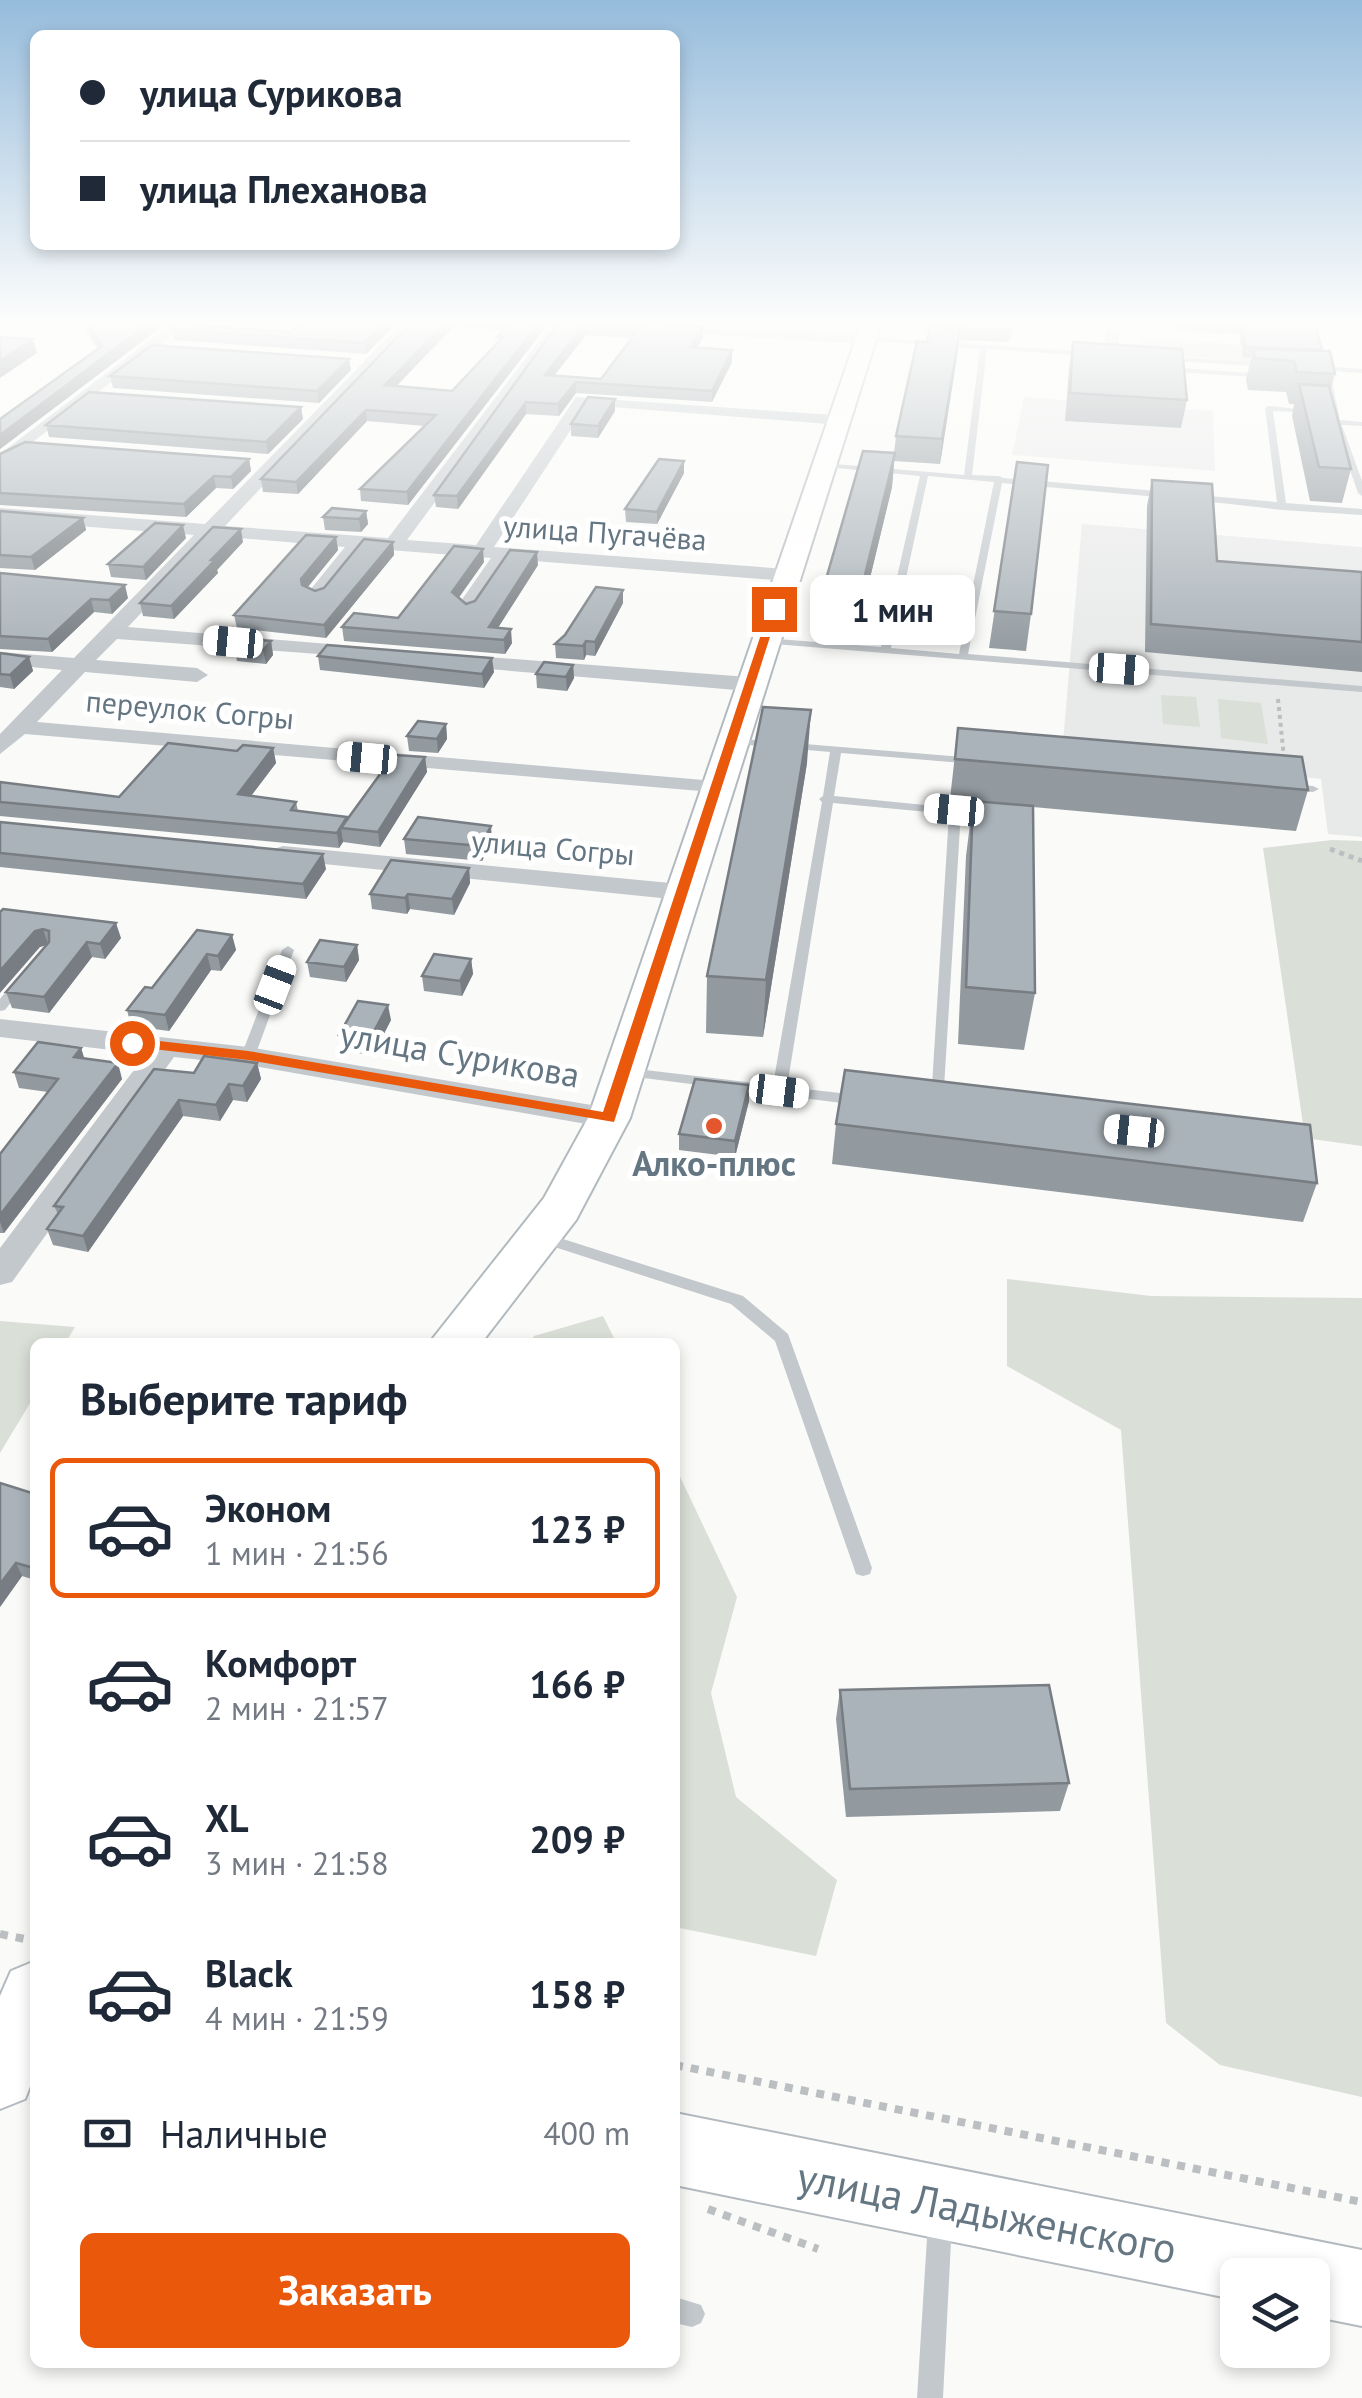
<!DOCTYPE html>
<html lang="ru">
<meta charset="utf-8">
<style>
body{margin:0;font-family:"PT Sans",sans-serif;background:#f2f2f3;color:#1f2937;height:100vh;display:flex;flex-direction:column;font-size:38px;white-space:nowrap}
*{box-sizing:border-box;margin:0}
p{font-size:32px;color:#747a83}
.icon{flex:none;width:55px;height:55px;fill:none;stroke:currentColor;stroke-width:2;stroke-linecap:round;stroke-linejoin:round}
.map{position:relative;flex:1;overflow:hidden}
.panel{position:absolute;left:30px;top:1338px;width:650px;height:1030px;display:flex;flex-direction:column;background:#fff;border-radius:15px;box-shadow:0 5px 15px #0003}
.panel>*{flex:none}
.top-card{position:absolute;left:30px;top:30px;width:650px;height:220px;border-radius:15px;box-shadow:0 5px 15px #0003;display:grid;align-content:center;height:220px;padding:0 50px;background:#fff}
.fabs{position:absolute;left:1220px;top:2258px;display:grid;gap:20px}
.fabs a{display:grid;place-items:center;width:110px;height:110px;border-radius:15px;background:#fff;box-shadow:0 5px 15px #0003;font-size:50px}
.end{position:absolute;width:45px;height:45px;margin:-22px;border:12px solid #ea580c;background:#fff;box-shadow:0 0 0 5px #fff}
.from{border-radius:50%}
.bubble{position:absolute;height:70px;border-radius:15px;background:#fff;box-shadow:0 5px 15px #0003;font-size:32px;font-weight:800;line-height:70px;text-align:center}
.car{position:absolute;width:30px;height:60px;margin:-30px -15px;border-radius:12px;box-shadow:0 0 8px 2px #0007;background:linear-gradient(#fff 24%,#345 0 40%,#fff 0 76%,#345 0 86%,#fff 0)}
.top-card b{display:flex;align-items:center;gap:35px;height:95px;font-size:38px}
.top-card b+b{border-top:2px solid #e0e1e3}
.top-card i{width:25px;height:25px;background:#1f2937}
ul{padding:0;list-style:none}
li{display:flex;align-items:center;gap:30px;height:140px;margin:0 20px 15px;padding:0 30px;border:5px solid transparent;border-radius:15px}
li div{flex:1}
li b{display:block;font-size:38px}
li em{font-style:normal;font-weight:800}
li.current{border-color:#ea580c}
li>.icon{width:90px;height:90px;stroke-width:1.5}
h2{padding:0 50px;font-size:45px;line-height:120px}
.pay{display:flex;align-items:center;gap:25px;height:110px;padding:0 50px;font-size:38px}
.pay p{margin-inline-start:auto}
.cta{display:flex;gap:20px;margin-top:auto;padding:20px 50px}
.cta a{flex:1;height:115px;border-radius:15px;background:#ea580c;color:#fff;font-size:40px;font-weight:800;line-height:115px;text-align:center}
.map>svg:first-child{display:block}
</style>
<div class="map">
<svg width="1362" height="2398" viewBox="0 0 1362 2398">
<rect width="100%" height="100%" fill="#fafaf8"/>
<!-- built -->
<path fill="#e8e9e9" d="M1024,397L1213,411L1215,471L1012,455Z
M1082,524L1362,547V837L1328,834L1321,779L1062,753Z"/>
<!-- green -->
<path fill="#dadfd7" d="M1141,338L1236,344L1278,364L1141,352Z
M1161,695L1196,697L1200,727L1163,724Z
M1218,699L1261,703L1268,744L1221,738Z
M1332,840L1362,841V1146L1305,1138L1263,848Z
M1007,1279L1151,1296L1362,1298V2097L1220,2065L1166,2023L1121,1430L1007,1366Z
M603,1316L616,1342H530L534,1336Z
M0,1321L75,1327L66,1342H35V1395L0,1453Z
M675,1466L737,1597L711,1693L736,1797L837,1880L816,1956L675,1927Z"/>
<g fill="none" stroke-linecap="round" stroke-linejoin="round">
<defs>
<path id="secondary" d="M861,324H881L630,1118L576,1220L482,1342H430L544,1198L588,1118Z
M35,1961V2074L25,2099L0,2109V1996L11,1971Z
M675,2113L1362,2250V2326L1312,2316V2275H1238V2300L675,2185Z"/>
</defs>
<!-- secondary casing -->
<use href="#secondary" stroke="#b3babf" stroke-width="4"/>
<!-- path-far3 -->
<path stroke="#bbbfc2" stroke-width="2.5" stroke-dasharray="2.5 2.5" stroke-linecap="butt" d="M1132,328L1222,334L1244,344"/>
<!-- path-far2 -->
<path stroke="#bbbfc2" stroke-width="4" stroke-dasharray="4 4" stroke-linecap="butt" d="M1278,699L1284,758"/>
<!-- path-far1 -->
<path stroke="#bbbfc2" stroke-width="5" stroke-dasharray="5 5" stroke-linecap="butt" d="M1330,849L1362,861"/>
<!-- path -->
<path stroke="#bbbfc2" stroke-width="8" stroke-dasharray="8 8" stroke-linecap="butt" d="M0,1934L35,1941
M675,2065L1362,2202
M708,2209L818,2249"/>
<!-- lane -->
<path fill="#c3c8cc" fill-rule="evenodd" d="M865,337L1093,352L1090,356L987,349L972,475L999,476L1003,478L1169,492L1173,495L1169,498L1002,483L968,654L1362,686V692L761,643L759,641L764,638L881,647L920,476L826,467L822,465L823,463L964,475L980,349L863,340ZM928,476L994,482L959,654L891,648Z
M1163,356L1270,363L1274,365L1270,367L1160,360Z
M1318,366L1362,369V373L1330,371L1340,420L1362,422V426L1342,425L1362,481V496L1358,493L1333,422L1324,371L1315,370Z
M1166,367L1268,374L1272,376L1268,378L1163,371Z
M1269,406L1315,411L1311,413L1273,411L1286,503L1362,509V515L1282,510L1194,500L1193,498L1197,495L1277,502L1265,408Z
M730,738L975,758L980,761L975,764L841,753L834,796L955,808L961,811L943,1104L938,1106L931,1101L949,814L833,803L787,1087L858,1095L863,1097L865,1100L863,1103L858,1105L628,1076L621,1072L628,1068L773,1085L822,802L819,799L823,796L830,752L726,743V739Z
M1287,784L1313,786L1319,789L1313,792L1283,789V785Z
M288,946L294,950L255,1056L253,1059H243L241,1056L282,950Z
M20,979L26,983L5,1010L0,1011V999L15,980Z
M544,1233L743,1296L788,1334L872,1568L870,1574L863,1576L856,1574L854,1568L775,1341L731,1304L539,1242L536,1238Z
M940,2210L949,2213L952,2222L943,2398H917L928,2222L931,2213Z
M675,2297L701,2305L705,2314L701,2323L692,2327L675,2323Z"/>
<!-- street -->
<path fill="#c3c8cc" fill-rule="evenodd" d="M0,324H12L0,331Z
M171,324H187L0,467V454Z
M401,324H416L225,526L388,538L552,324H566L407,540L476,545L576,397L847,416V424L841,425L587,405L494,547L786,569L796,575L786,581L509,559L473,612L466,614L456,608L491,558L364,548L323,599L316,601L306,595L345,547L214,536L128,627L365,647L373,648V658L117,639L96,660L197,668L208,675L197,682L85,672L37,722L715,781L727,788L724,793L25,734L0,754V734L62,670L0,664V652L74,658L194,535L0,520V508L205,524Z
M591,324L865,334L873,339L865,344L598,328Z
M1106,324H1120L1117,358L1104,355Z
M449,654L748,677L759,684L748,691L441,665L438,660Z
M283,846L681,884L694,892L681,900L274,859L270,854L274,849Z
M0,1019L248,1047L609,1108L620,1111L624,1118L620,1125L609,1128L248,1065L174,1057L12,1282L0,1285V1248L146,1054L0,1037Z"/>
<!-- secondary -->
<use href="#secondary" fill="#fff" fill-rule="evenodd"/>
</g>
<!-- wall -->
<path fill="#929a9f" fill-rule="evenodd" d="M81,324H165L0,449V419L98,349Z
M396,324L366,354L174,340L171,329L214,327L290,332Z
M410,324H548L408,505L361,501L360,489L425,426L367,421L298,494L263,492L261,479ZM453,327L504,330L497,337V343L452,391L396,386Z
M558,324H648L703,338L697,348L732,362L712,402L576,393L559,416L526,414L458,509L436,507L434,495ZM586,335L632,338L601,379L554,375Z
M930,324H1014L1009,342L959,340L940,464L894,461L892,487L855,640L818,637L820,600L894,453L896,436L927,342Z
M1177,324H1315L1322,350L1335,374L1330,391L1351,469L1342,503L1310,501L1292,416L1294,404H1289L1286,392L1248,390L1246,380L1251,358H1243L1239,334L1177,330Z
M1073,342L1187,400L1181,428L1065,421L1069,369Z
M349,359L351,370L319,403L113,388L110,376Z
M301,407L303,419L268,454L49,437L46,425Z
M615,411L598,438L571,436V424Z
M0,454L249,459L251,471L233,489L216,488L186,517L0,505Z
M684,461V473L657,524L626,522L625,509Z
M1017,462L1031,614L1026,651L989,648Z
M1152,480L1217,561L1362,572V672L1145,652L1147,506Z
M0,511L83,518L86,530L35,570L0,568Z
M366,511L368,524L361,532L325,530L323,517Z
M336,537L338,550L307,587L315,591L324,588L393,542L394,555L326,638L237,628L234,615Z
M186,538L146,580L111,577L108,564Z
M243,542L217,570L218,573L174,619L143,616L140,603Z
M484,562L458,598L466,604L475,601L538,565L498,628L512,643L505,654L344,641L342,627L398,618Z
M0,573L128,598L112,614L94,612L52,652L0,649Z
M623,590V603L595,656L586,655L584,660L556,658L555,644Z
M271,641L273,655L266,664L237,661L234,647Z
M0,653L29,657L33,671L14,689L0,687Z
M318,656L494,672L484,688L320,670Z
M573,665L574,678L567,691L537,688L536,674Z
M446,724L447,739L438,753L409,751L407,736Z
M958,728L1308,790L1296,831L1033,807L1035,993L1024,1050L958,1044L966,856L973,801L998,803L950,799Z
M273,748L276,763L251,796L296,802L298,811L348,818L425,757L427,772L380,847L343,842L339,848L0,816V782L119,797L237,751Z
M807,763L763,1037L706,1033L707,976Z
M0,822L326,869L306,899L0,867Z
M404,839L492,841L482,861L406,854Z
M469,868L470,883L454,915L410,909L407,914L372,909L370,894Z
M0,912L121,938L105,959L92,957L49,1013L12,1008L6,992L47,945L40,947Z
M232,935L236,950L221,971L211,970L169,1031L131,1026L127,1010L152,988Z
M357,945L359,960L346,982L310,977L307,962Z
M471,959L473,974L462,996L424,991L422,976Z
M391,1020L373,1055L342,1051L339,1035Z
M81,1048L84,1058L122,1079L4,1233H0V1154L48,1092L19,1088L14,1072Z
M257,1063L261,1079L247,1102L233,1100L220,1121L183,1116L88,1252L53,1245L47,1229L58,1214L54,1206L194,1073Z
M749,1101L735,1157L679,1150V1134Z
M836,1124L1317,1183L1303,1222L832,1164Z
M35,1494V1580L22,1576L0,1607Z
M840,1690L1069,1783L1060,1811L846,1817L836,1719Z"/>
<!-- shaded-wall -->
<path fill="#777d82" d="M148,324H165L0,449V435Z
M384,324H396L366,354L364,343Z
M444,324H453V327L386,397L385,385Z
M538,324H548L408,505L407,492Z
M585,324L586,335L546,386L545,375Z
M703,327V338L690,358V347Z
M960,329L958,351L940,464L942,439Z
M33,339L37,353L0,378V361Z
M732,350V362L712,402V391Z
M349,359L351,370L319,403L317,391Z
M576,382V393L559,416L558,404Z
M615,399V411L598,438V426Z
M526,402V414L458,509L457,496Z
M301,407L303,419L268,454L266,442Z
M366,410L367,421L298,494L296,482Z
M895,453L892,487L855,640L858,603Z
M249,459L251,471L233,489L231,477Z
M684,461V473L657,524V512Z
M214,476L216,488L186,517L184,504Z
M366,511L368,524L361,532L359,519Z
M83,518L86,530L35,570L31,557Z
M183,525L186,538L146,580L143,567Z
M241,529L243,542L217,570L218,573L174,619L171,606L211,560Z
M336,537L338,550L303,593L301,579Z
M393,542L394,555L326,638L324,625Z
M483,549L484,562L453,606L452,592Z
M537,552L538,565L490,640L489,627Z
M125,585L128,598L112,614L109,600Z
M623,590V603L595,656V642Z
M91,599L94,612L52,652L48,639Z
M511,629L512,643L505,654L504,640Z
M271,641L273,655L266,664L263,650Z
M586,641V655L584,660L583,646Z
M29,657L33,671L14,689L10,675Z
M492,658L494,672L484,688L482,674Z
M573,665L574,678L567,691L566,677Z
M811,710L807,763L763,1037L766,980Z
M446,724L447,739L438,753L437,739Z
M273,748L276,763L241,809L238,794Z
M425,757L427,772L380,847L378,832Z
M491,826L492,841L482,861L480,846Z
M341,828L343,842L339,848L337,833Z
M323,854L326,869L306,899L303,884Z
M469,868L470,883L454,915L452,899Z
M408,894L410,909L407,914L405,898Z
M116,923L121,938L105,959L100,944Z
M43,929L48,944L40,947L0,993V971L35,931Z
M232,935L236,950L221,971L218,956Z
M87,942L92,957L49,1013L44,997Z
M357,945L359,960L346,982L344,967Z
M207,954L211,970L169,1031L165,1015Z
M471,959L473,974L462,996L460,981Z
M388,1005L391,1020L373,1055L370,1039Z
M81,1048L86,1064L74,1057Z
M118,1063L122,1079L4,1233L0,1222V1215Z
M257,1063L261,1079L247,1102L243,1086Z
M229,1084L233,1100L220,1121L216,1105Z
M749,1085V1101L735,1157V1141Z
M179,1100L183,1116L88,1252L83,1236Z
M35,1560V1578L30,1567Z
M16,1563L22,1576L0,1607V1584Z"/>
<!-- building -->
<path fill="#aab3b9" stroke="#777d82" stroke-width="2.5" d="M86,324H148L0,435V419L102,346Z
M177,324H201L199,326L290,332L300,324H384L364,343L171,329Z
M410,324H444L385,385L452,391L503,337H497L510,324H538L407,492L360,489L436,415L366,410L296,482L261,479Z
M558,324H585L545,375L601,379L640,327L586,324H648L703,327L690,347L732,350L712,391L576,382L558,404L526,402L457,496L434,495Z
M930,324H1012L1010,331L930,327Z
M1242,324H1315L1322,350L1245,347Z
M930,327L960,329L942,439L896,436L917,341L927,342Z
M0,337L33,339L0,361Z
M1073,342L1182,349L1187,400L1070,393Z
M152,345L349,359L317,391L110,376Z
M1253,349L1330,351L1335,374L1297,372L1294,361L1255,358Z
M1299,384L1329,386L1351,469L1319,467Z
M89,392L301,407L266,442L46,425Z
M588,397L615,399L598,426L571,424Z
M25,442L249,459L231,477L214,476L184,504L0,493V454Z
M863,451L895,453L858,603L820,600Z
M659,459L684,461L657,512L625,509Z
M1017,462L1048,465L1031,614L994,611Z
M1152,480L1212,484L1217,561L1362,572V642L1151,624Z
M332,508L366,511L359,519L323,517Z
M0,511L83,518L31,557L0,555Z
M155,523L183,525L143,567L108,564Z
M213,527L241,529L211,560H215L171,606L140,603Z
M306,535L336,537L301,579L302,585L315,591L324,588L364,539L393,542L324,625L234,615Z
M454,546L483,549L452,592L466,604L475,601L510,550L537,552L489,627L511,629L504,640L342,627L354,613L398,618Z
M0,573L125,585L109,600L91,599L48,639L0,636Z
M596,587L623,590L595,642L586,641L583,646L555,644L565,635Z
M242,639L271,641L263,650L234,647Z
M327,645L492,658L482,674L318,656Z
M0,653L29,657L10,675L0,674Z
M544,662L573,665L566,677L536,674Z
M763,707L811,710L766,980L707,976Z
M418,721L446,724L437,739L407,736Z
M958,728L1302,757L1308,790L955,759Z
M168,743L237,751L243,745L273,748L238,794L296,802L291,810L347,817L337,833L0,802V782L119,797Z
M394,755L425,757L378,832L341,828Z
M973,801L1033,806L1035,993L966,987Z
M418,817L491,826L480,846L404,839Z
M0,822L323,854L303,884L0,853Z
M391,860L469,868L452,899L408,894L405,898L370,894Z
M3,909L116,923L100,944L87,942L44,997L6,992L49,942V931L43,929L35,931L0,971V912Z
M197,930L232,935L218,956L207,954L165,1015L127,1010L145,987L152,988Z
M320,940L357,945L344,967L307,962Z
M434,954L471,959L460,981L422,976Z
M358,1001L388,1005L370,1039L339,1035Z
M38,1042L81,1048L74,1057L118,1063L0,1215V1154L58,1079L14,1072Z
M204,1056L257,1063L243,1086L229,1084L216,1105L179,1100L83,1236L47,1229L63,1207L54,1206L154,1069L194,1073Z
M845,1070L1310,1125L1317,1183L836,1124Z
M695,1079L749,1085L735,1141L679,1134Z
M0,1483L35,1494V1560L30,1567L16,1563L0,1584Z
M1049,1685L1069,1783L850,1789L840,1690Z"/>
<!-- sky -->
<linearGradient id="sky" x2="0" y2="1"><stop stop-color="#96bcdc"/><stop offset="0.49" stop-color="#fdfdfc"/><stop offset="1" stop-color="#fdfdfc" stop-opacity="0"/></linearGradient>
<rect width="1362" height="659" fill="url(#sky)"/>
<!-- route -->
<path fill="#ea580c" d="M770,607L779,609L614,1122L248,1060L127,1046V1039L132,1038L248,1051L603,1112Z"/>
<!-- markers -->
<circle fill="#e4572e" stroke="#fff" stroke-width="4" cx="714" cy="1126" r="10"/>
<g text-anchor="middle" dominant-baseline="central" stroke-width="10" stroke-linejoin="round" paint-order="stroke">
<!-- far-street labels -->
<g font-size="30" fill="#657683" stroke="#fff">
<text transform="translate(605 532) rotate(4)">улица Пугачёва</text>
<text transform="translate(190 709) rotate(5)">переулок Согры</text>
<text transform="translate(553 847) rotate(5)">улица Согры</text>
</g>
<!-- street labels -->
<g font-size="35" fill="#657683" stroke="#fff">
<text transform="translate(460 1054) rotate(10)">улица Сурикова</text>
</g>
<!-- poi labels -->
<g font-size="35" font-weight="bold" fill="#657683" stroke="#fff">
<text x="714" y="1163">Алко-плюс</text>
</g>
<!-- near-street labels -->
<g font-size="42" fill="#657683" stroke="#fff">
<text transform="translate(987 2212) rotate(11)">улица Ладыженского</text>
</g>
</g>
</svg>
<div class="fabs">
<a><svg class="icon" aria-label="layers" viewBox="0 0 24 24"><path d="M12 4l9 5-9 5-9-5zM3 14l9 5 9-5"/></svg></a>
</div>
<i class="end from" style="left:132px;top:1043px"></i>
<i class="end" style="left:774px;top:609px"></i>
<div class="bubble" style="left:810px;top:575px;width:165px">1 мин</div>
<i class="car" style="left:233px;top:642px;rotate:275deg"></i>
<i class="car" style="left:1119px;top:669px;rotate:94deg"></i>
<i class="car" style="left:367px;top:758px;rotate:275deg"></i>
<i class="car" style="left:954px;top:810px;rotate:275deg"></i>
<i class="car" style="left:275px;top:985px;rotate:21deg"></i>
<i class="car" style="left:779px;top:1091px;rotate:97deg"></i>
<i class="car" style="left:1134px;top:1131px;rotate:276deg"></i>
<div class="top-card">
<b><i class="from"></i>улица Сурикова</b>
<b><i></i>улица Плеханова</b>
</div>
<section class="panel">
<h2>Выберите тариф</h2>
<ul>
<li class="current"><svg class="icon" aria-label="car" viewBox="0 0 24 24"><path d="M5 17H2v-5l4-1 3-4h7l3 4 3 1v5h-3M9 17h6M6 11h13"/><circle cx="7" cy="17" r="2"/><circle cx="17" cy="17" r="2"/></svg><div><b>Эконом</b><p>1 мин · 21:56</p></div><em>123 ₽</em></li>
<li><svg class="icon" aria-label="car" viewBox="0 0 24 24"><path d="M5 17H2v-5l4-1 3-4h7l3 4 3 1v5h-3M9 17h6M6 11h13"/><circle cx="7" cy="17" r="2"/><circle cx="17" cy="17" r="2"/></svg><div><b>Комфорт</b><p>2 мин · 21:57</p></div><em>166 ₽</em></li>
<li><svg class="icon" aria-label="car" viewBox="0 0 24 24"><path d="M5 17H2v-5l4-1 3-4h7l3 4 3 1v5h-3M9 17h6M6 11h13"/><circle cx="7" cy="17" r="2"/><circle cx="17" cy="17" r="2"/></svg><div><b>XL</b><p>3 мин · 21:58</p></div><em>209 ₽</em></li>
<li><svg class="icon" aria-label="car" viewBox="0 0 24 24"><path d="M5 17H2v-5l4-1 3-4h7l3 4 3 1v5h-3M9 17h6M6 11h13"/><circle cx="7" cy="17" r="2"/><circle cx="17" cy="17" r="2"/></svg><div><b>Black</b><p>4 мин · 21:59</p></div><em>158 ₽</em></li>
</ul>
<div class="pay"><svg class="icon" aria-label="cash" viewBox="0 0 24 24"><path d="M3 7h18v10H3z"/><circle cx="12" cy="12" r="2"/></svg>Наличные<p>400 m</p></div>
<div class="cta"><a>Заказать</a></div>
</section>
</div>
